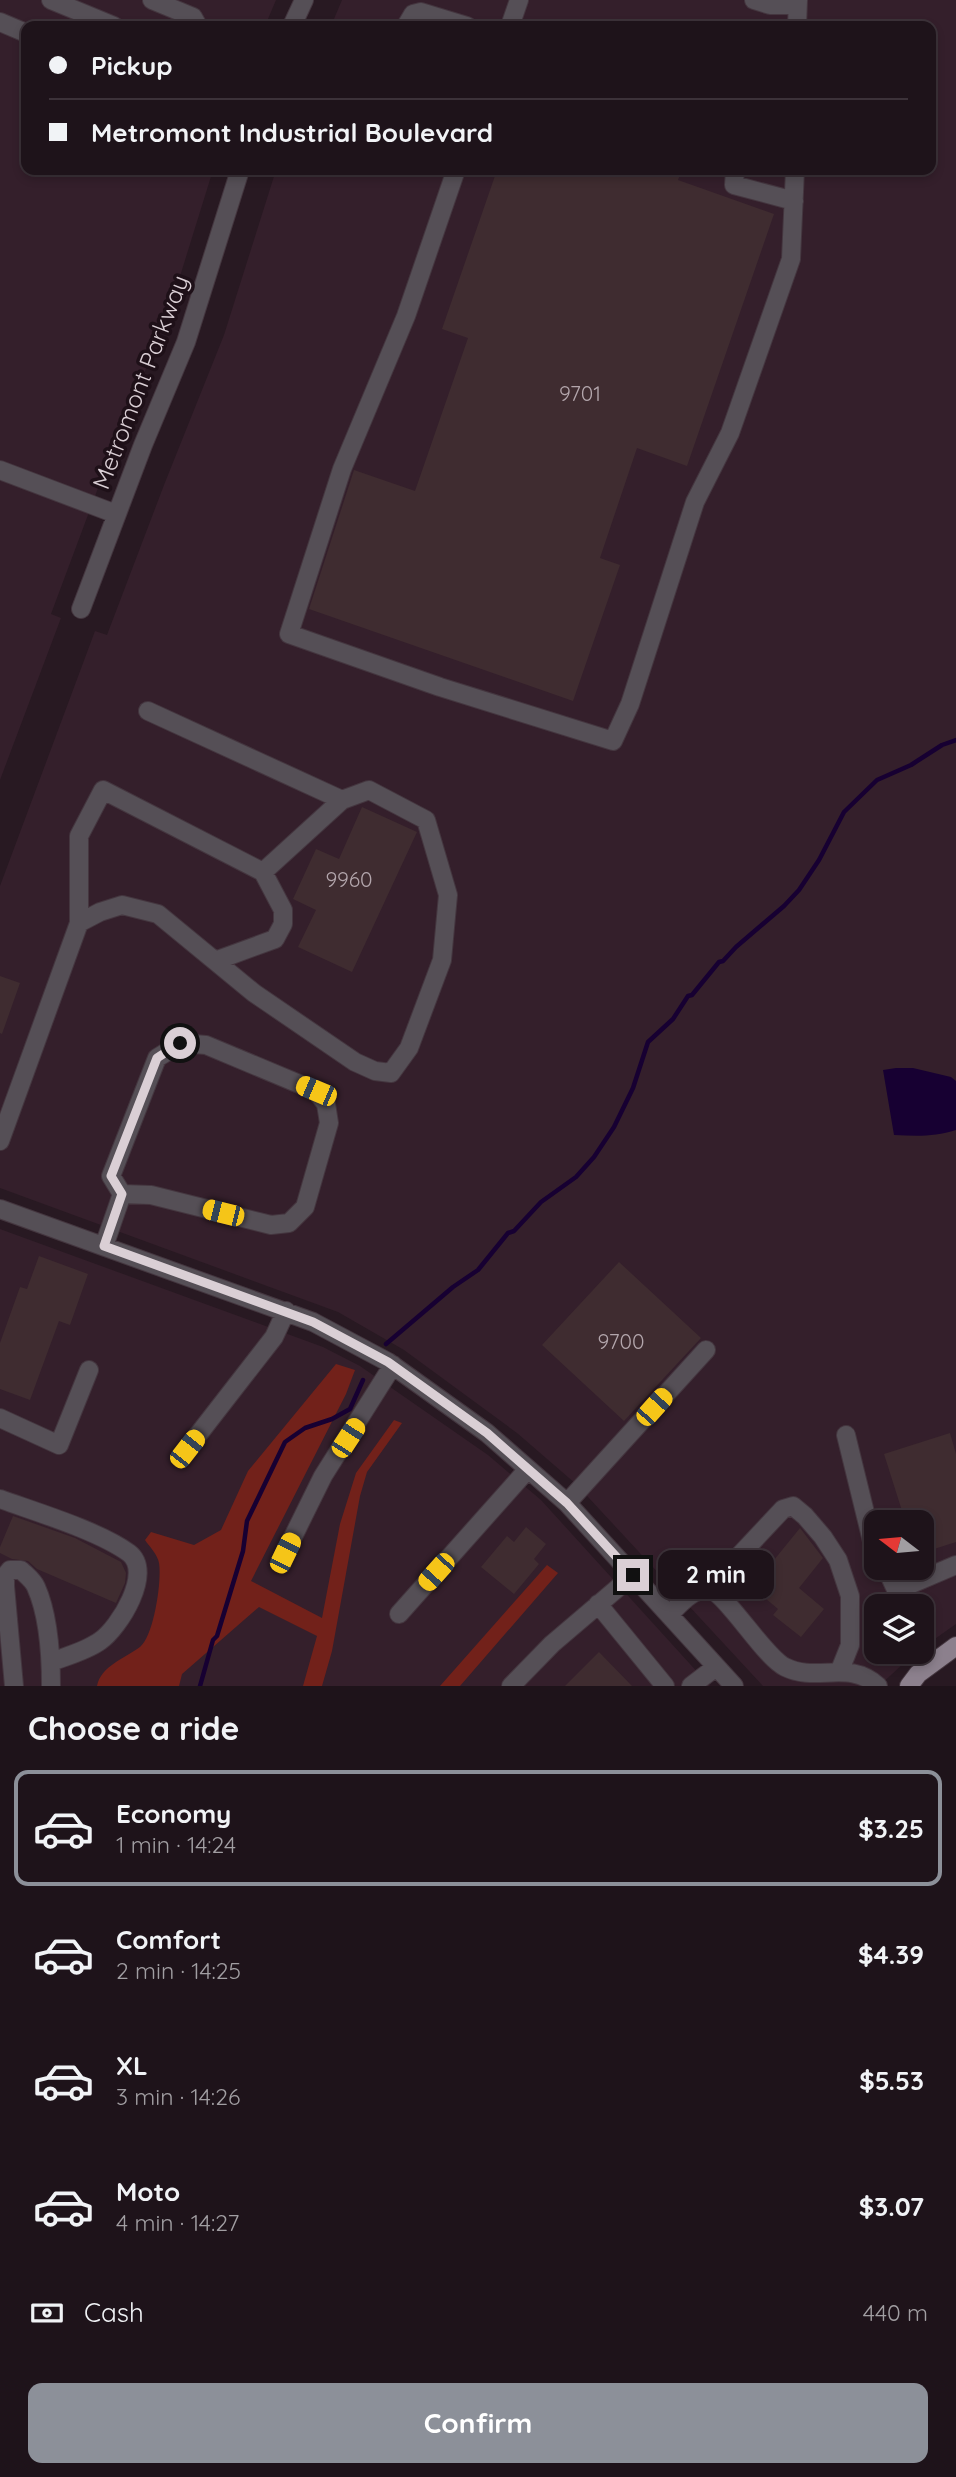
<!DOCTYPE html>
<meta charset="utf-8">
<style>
body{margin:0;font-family:Quicksand,sans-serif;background:#2b2027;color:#f1f3f6;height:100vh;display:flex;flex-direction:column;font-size:26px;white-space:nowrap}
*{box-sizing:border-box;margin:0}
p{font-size:23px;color:#a19ea2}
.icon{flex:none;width:38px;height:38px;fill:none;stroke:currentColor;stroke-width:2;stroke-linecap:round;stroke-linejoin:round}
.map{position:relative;height:1686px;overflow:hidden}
.details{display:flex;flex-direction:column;background:#1e131a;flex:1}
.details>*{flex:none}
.top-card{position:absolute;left:21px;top:21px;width:915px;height:154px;border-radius:14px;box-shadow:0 4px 10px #0003,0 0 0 2px #3c3239;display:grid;align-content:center;height:154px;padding:0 28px;background:#1e131a}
.needle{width:46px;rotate:286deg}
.buttons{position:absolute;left:864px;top:1510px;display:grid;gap:14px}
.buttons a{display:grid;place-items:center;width:70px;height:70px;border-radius:14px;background:#1e131a;box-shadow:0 4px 10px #0003,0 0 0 2px #3c3239;font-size:35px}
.end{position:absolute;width:32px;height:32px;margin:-16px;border:9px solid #dacfd5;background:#111;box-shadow:0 0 0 4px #111}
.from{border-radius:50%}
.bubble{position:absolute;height:49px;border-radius:14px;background:#1e131a;box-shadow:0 4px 10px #0003,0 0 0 2px #3c3239;font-size:23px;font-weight:700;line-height:49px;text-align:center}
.car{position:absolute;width:21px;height:42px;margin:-21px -10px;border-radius:9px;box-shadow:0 0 5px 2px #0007;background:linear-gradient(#f5c518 24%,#345 0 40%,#f5c518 0 76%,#345 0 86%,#f5c518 0)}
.top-card b{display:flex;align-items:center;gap:24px;height:66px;font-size:26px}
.top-card b+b{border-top:2px solid #3c3239}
.top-card i{width:18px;height:18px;background:#f1f3f6}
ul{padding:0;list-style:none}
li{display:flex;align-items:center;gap:21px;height:116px;margin:0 14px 10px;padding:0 14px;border:4px solid transparent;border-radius:14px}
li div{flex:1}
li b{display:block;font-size:26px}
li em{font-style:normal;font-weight:700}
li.on{border-color:#8c9099}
li>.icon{width:63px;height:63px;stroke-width:1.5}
h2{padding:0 28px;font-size:32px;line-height:84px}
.pay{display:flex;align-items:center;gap:18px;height:77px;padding:0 28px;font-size:26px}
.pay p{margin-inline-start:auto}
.action{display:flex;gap:14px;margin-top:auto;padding:14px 28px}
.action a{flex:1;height:80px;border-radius:14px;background:#8c9099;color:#fff;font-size:28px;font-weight:700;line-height:80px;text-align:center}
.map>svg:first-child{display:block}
</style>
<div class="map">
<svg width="956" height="1686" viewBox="0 0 956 1686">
<rect width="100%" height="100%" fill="#281922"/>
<!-- built -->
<path fill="#341f2b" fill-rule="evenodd" d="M0,0H276L265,26H26V170H213L168,315L107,464L51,614L61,618L0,780Z
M342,0H956V1624L922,1648V1606H877V1652H916L879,1686H763L576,1484L517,1433L404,1350L338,1312L0,1188V886L95,631L107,635L164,485L224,335L276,170H931V26H331ZM877,1522H922V1568H877Z
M0,1229L323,1347L360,1366L488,1455L541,1500L710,1686H0Z"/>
<!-- green -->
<path fill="#72211a" d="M336,1364L355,1370L346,1394L251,1581L322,1618L340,1524L356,1473L394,1420L402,1423L367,1472L360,1496L332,1651L322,1686H303L317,1636L259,1607L182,1674L179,1686H97C101,1666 125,1658 140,1647C154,1636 162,1580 159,1563C158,1555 149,1546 145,1540L151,1532L194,1545L221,1530L248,1471Z
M547,1565L558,1573L460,1686H440Z"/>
<!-- water -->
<path fill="#170032" d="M896,1068H913L951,1077L956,1081V1130C935,1137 916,1136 894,1135L883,1070Z"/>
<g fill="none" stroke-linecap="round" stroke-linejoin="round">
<!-- stream -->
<path stroke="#170032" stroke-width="4.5" d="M386,1344L453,1287L478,1270L508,1233L514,1231L541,1202L576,1177L594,1157L614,1127L633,1088L648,1042L673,1019L688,996L692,995L719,962L723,961L736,947L784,906L799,890L819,860L844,812L877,780L911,765L942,745L956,740
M200,1686L213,1640L217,1636L243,1551L247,1521L285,1442L305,1428L332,1419L350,1409L363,1380"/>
</g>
<!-- building -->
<path fill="#3f2c30" d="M497,170H682L678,180L774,214L687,466L637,448L600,558L620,565L573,701L309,609L354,470L415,491L468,338L442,329Z
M362,807L417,832L352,972L298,947L316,910L293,899L316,849L339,859Z
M0,976L20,983L2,1034L0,1033Z
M39,1256L88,1274L70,1325L59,1321L30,1400L0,1389V1343L20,1287L27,1289Z
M619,1262L701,1338L624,1421L542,1345Z
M950,1433L956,1454V1542L931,1550L923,1522H915L911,1511L903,1514L884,1454Z
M13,1516L75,1538L121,1562L126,1573L125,1583L116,1603L37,1569L28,1561L12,1559L0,1553V1547Z
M526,1527L546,1544L534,1559L539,1564L514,1594L481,1567L507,1536L514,1542Z
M800,1528L823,1558L799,1588L824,1609L801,1637L773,1615L778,1609L752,1587Z
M599,1652L632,1686H565Z"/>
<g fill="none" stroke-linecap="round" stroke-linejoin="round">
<defs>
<path id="minor" d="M51,0L114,26
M152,0L193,17L198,26
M754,0L770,5H797
M0,22L26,33
M292,26L304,0
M406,26L413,14L421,12L467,26
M510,26L519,0
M797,26L798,0
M456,170L406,316L342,469L289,634L440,687L613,741L630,704L695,502L730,433L791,259L795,170
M735,170L734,185L794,201
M0,470L116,514
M81,609L143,445L186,342L240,170
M148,711L342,800L263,872
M79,923L100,912L122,905L158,914L254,993L355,1062L375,1071L391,1073L409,1048L442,960L448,895L426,820L369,790L342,800
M0,1141L79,923V836L103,790L263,872L283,910V924L275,939L215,961
M0,1209L313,1322L388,1362L487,1433L567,1503L734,1686
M104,1246L122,1194L111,1176L157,1058L181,1043L206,1045L316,1091L326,1104L329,1123L305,1207L289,1223L271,1225L151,1195L122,1194
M0,1418L59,1445L89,1370
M846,1435L872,1541L877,1550
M187,1449L274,1337L286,1311
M0,1499C36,1512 99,1531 129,1553C154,1572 119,1628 100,1641C86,1651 67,1656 51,1662
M567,1503L706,1350
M285,1553L323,1476L393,1365
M886,1568L898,1594
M708,1589L783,1509L793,1506L805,1516L823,1537L838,1560L850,1596V1645L840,1670
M598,1604L665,1686
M902,1606L898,1594L902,1588L956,1565
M399,1614L528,1469
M669,1615C680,1604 693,1588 709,1590C725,1591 764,1657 785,1667C817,1683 849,1659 878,1686
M920,1652L926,1667
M14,1686L5,1586V1576L10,1570H21C26,1575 33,1580 36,1587C49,1616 51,1654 51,1686
M511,1686L552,1644L633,1575
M691,1686L716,1667"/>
<path id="major" d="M909,1686L918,1674L956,1646"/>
</defs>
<!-- minor casing -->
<use href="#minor" stroke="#44363f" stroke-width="20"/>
<!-- major casing -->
<use href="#major" stroke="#44363f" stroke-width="20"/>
<!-- minor -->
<use href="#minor" stroke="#554f56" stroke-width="18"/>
<!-- major -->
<use href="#major" stroke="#8c808d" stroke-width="18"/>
</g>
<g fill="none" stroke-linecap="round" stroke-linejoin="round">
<!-- route -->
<path stroke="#dacfd5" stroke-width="9" d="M180,1043L157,1058L111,1176L122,1194L104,1246L313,1322L388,1362L487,1433L528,1469L567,1503L633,1575"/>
</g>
<g text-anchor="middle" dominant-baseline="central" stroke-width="7" stroke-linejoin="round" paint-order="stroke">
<!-- number labels -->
<g font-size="21" fill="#b3a6ac">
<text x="580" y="393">9701</text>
<text x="349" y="879">9960</text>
<text x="621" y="1341">9700</text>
</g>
<!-- street labels -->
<g font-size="24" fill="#dacfd5" stroke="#1e1018">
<text transform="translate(140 382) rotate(-69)">Metromont Parkway</text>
</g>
</g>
</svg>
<div class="buttons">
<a><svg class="needle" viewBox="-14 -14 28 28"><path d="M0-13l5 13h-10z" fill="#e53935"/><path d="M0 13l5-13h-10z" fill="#a19ea2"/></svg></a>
<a><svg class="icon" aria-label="layers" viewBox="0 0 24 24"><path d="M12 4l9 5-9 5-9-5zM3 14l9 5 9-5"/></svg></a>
</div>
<i class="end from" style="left:180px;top:1043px"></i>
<i class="end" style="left:633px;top:1575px"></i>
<div class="bubble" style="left:658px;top:1550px;width:116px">2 min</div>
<i class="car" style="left:316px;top:1091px;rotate:293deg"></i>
<i class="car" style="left:223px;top:1213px;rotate:284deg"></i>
<i class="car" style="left:654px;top:1407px;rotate:42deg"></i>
<i class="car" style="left:348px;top:1438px;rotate:33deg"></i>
<i class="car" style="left:187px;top:1449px;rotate:38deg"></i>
<i class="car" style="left:285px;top:1553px;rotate:26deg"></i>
<i class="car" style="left:436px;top:1572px;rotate:222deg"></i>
<div class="top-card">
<b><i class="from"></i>Pickup</b>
<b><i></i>Metromont Industrial Boulevard</b>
</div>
</div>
<section class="details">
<h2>Choose a ride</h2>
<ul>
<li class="on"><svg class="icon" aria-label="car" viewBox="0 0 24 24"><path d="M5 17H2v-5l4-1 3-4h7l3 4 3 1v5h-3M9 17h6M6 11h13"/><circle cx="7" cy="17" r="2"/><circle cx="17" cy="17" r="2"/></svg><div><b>Economy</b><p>1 min · 14:24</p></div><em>$3.25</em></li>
<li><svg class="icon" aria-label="car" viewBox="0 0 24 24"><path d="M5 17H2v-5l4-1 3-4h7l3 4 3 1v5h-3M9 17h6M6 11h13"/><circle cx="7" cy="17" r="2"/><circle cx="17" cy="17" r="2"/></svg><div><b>Comfort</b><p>2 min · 14:25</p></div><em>$4.39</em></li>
<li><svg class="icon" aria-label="car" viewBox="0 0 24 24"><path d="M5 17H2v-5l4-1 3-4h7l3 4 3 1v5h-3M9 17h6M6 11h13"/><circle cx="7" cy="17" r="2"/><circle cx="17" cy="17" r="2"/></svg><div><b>XL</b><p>3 min · 14:26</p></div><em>$5.53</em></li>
<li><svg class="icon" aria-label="car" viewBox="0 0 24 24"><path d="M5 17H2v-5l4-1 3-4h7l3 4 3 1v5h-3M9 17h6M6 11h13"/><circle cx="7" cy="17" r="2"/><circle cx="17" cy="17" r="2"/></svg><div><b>Moto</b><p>4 min · 14:27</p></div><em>$3.07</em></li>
</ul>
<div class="pay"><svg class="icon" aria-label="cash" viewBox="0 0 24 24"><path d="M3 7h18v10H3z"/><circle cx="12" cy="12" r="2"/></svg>Cash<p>440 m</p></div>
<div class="action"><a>Confirm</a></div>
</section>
